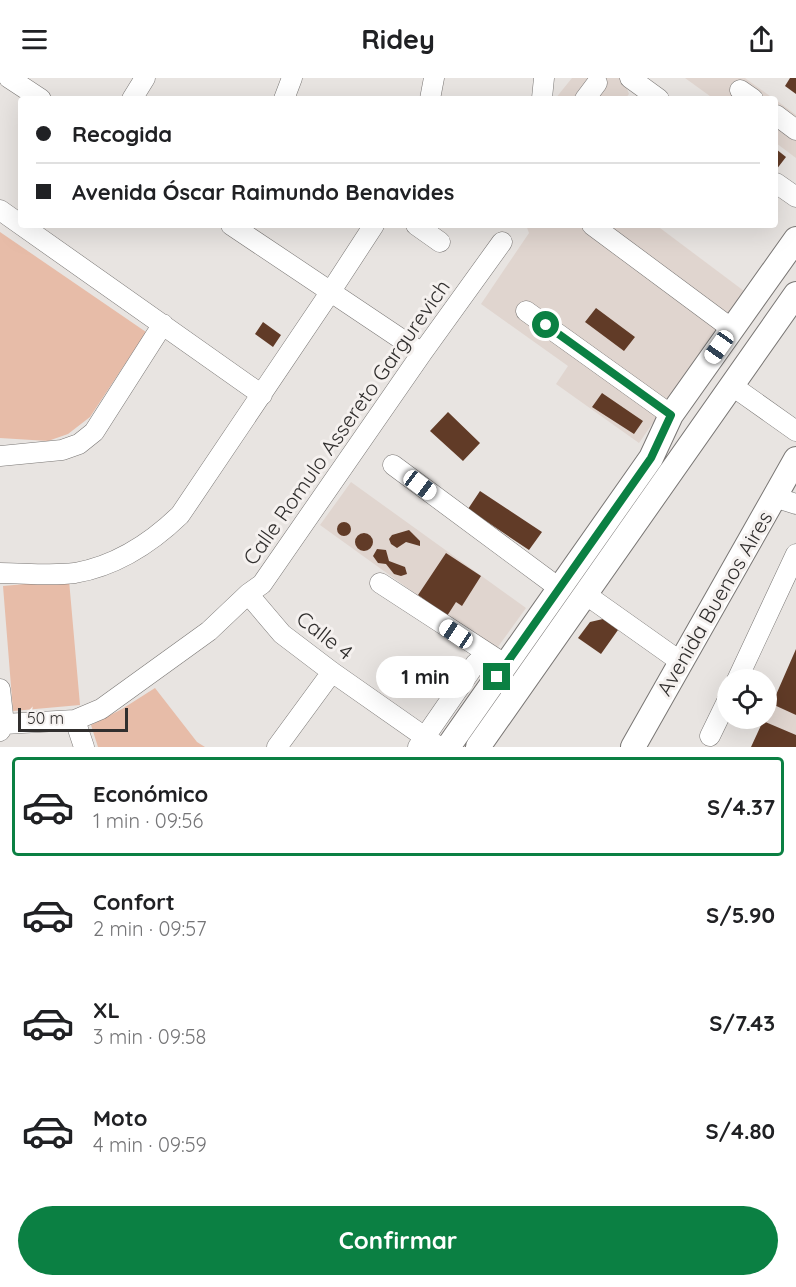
<!DOCTYPE html>
<html lang="es">
<meta charset="utf-8">
<style>
body{margin:0;font-family:Quicksand,sans-serif;background:#f2f2f2;color:#202124;height:100vh;display:flex;flex-direction:column;font-size:22px;white-space:nowrap}
*{box-sizing:border-box;margin:0}
p{font-size:20px;color:#757577}
.icon{flex:none;width:33px;height:33px;fill:none;stroke:currentColor;stroke-width:2;stroke-linecap:round;stroke-linejoin:round}
.map{position:relative;height:669px;overflow:hidden}
.drawer{display:flex;flex-direction:column;background:#fff;flex:1}
.drawer>*{flex:none}
.top-card{position:absolute;left:18px;top:18px;width:760px;height:132px;border-radius:6px;box-shadow:0 6px 24px #0002;display:grid;align-content:center;height:132px;padding:0 18px;background:#fff}
.fabs{position:absolute;left:717px;top:591px;display:grid;gap:12px}
.fabs a{display:grid;place-items:center;width:60px;height:60px;border-radius:50%;background:#fff;box-shadow:0 6px 24px #0002;font-size:30px}
.scale{position:absolute;left:18px;bottom:15px;width:110px;box-sizing:border-box;padding-left:6px;border:3px solid #312f2e;border-top:0;font-size:16px;line-height:21px;white-space:nowrap;color:#312f2e;-webkit-text-stroke:4px #f5f1ef;paint-order:stroke}
.end{position:absolute;width:27px;height:27px;margin:-14px;border:8px solid #0b8043;background:#fff;box-shadow:0 0 0 3px #fff}
.from{border-radius:50%}
.bubble{position:absolute;height:42px;border-radius:21px;background:#fff;box-shadow:0 6px 24px #0002;font-size:20px;font-weight:700;line-height:42px;text-align:center}
.car{position:absolute;width:18px;height:36px;margin:-18px -9px;border-radius:8px;box-shadow:0 0 4px 2px #0007;background:linear-gradient(#fff 24%,#345 0 40%,#fff 0 76%,#345 0 86%,#fff 0)}
.top-card b{display:flex;align-items:center;gap:21px;height:57px;font-size:22px}
.top-card b+b{border-top:2px solid #e0e0e0}
.top-card i{width:15px;height:15px;background:#202124}
ul{padding:10px 0 0;list-style:none}
li{display:flex;align-items:center;gap:18px;height:99px;margin:0 12px 9px;padding:0 6px;border:3px solid transparent;border-radius:6px}
li div{flex:1}
li b{display:block;font-size:22px}
li em{font-style:normal;font-weight:700}
li.active{border-color:#0b8043}
li>.icon{width:54px;height:54px;stroke-width:1.5}
.button{display:flex;gap:12px;margin-top:auto;padding:12px 18px}
.button a{flex:1;height:69px;border-radius:36px;background:#0b8043;color:#fff;font-size:24px;font-weight:700;line-height:69px;text-align:center}
header{display:flex;justify-content:space-between;align-items:center;height:78px;padding:0 18px;background:#fff;font-size:27px;font-weight:700}
.map>svg:first-child{display:block}
</style>
<header><svg class="icon" aria-label="menu" viewBox="0 0 24 24"><path d="M4 6h16M4 12h16M4 18h16"/></svg>Ridey<svg class="icon" aria-label="share" viewBox="0 0 24 24"><path d="M12 15V3M7 8l5-5 5 5M5 13v7h14v-7"/></svg></header>
<div class="map">
<svg width="796" height="669" viewBox="0 0 796 669">
<rect width="100%" height="100%" fill="#e8e4e1"/>
<!-- built -->
<path fill="#e0d5cf" d="M572,0H623L629,16L625,21H555Z
M685,0H745L774,21H714Z
M776,22L796,37V80L776,65Z
M526,147H656L744,213L639,365L556,306L568,288L481,226L529,155Z
M351,404L526,530L495,573L320,447Z
M796,576V669H752L766,640Z"/>
<!-- green -->
<path fill="#e7bca8" d="M0,154L146,254L90,339L68,356L48,363L0,360Z
M69,502L80,627L13,633L3,508Z
M155,610L197,664L205,669H98L91,647L122,631Z"/>
<!-- building -->
<path fill="#613b27" d="M790,0H796V16L785,8Z
M776,71L786,79L776,92Z
M596,230L635,259L624,273L585,244Z
M263,244L281,257L273,269L255,256Z
M602,315L643,343L634,356L592,329Z
M448,334L480,365L463,383L430,353Z
M480,413L542,454L529,472L468,431Z
M337 451a7 7 0 1 1 14 0a7 7 0 1 1-14 0Z
M409,452L420,463V468L406,464L397,470L391,466L389,461L392,457Z
M355 464a9 9 0 1 1 18 0a9 9 0 1 1-18 0Z
M377,471L386,472L389,483L405,489L407,496L401,498L394,496L386,486L378,485L373,478Z
M446,475L481,498L462,528L456,524L447,538L418,517Z
M603,541L618,552L601,576L578,560L590,544Z
M796,571V637L772,626Z
M763,643L796,657V669H751Z"/>
<g fill="none" stroke-linecap="round" stroke-linejoin="round">
<defs>
<path id="minor" d="M9,0L41,21
M630,0L659,21
M740,12L753,21
M542,20L544,0
M132,21L145,0
M284,21L292,0
M430,21L434,0
M585,21L597,5
M776,37L796,52
M776,105L796,119
M0,132L262,317
M231,147L422,275
M416,147L440,164
M592,147L732,251
M526,233L671,337
M731,307L796,353
M0,378L62,372L79,366L94,354L163,246
M393,387L559,510
M774,419L796,426
M0,495C24,495 51,498 75,495C115,488 151,465 180,437L331,213L374,147
M380,505L506,587
M248,516L282,556L332,594L439,669
M585,516L681,584
M737,602L796,476
M0,611L4,646L0,653
M75,642L84,669
M0,645L4,646L75,642L101,631L209,553L248,516L262,506L422,275L502,164
M710,658L728,621
M277,669L332,594
M418,669L476,585"/>
<path id="major" d="M448,669L651,380L671,337L796,161
M478,669L796,216
M633,669L796,381"/>
</defs>
<!-- minor casing -->
<use href="#minor" stroke="#797674" stroke-width="21"/>
<!-- major casing -->
<use href="#major" stroke="#797674" stroke-width="26"/>
<!-- minor -->
<use href="#minor" stroke="#fff" stroke-width="20"/>
<!-- major -->
<use href="#major" stroke="#fff" stroke-width="24"/>
</g>
<g fill="none" stroke-linecap="round" stroke-linejoin="round">
<!-- route -->
<path stroke="#0b8043" stroke-width="8" d="M497,599L651,380L671,337L546,247"/>
</g>
<g text-anchor="middle" dominant-baseline="central" stroke-width="6" stroke-linejoin="round" paint-order="stroke">
<!-- street labels -->
<g font-size="21" fill="#312f2e" stroke="#f5f1ef">
<text transform="translate(346 344) rotate(-55)">Calle Romulo Assereto Gargurevich</text>
<text transform="translate(714 525) rotate(-60)">Avenida Buenos Aires</text>
<text transform="translate(325 557) rotate(38)">Calle 4</text>
</g>
</g>
</svg>
<div class="fabs">
<a><svg class="icon" aria-label="locate" viewBox="0 0 24 24"><circle cx="12" cy="12" r="6"/><path d="M12 2v4M12 18v4M2 12h4M18 12h4"/></svg></a>
</div>
<div class="scale">50 m</div>
<i class="end from" style="left:546px;top:247px"></i>
<i class="end" style="left:497px;top:599px"></i>
<div class="bubble" style="left:376px;top:578px;width:99px">1 min</div>
<i class="car" style="left:719px;top:269px;rotate:215deg"></i>
<i class="car" style="left:420px;top:407px;rotate:127deg"></i>
<i class="car" style="left:456px;top:556px;rotate:304deg"></i>
<div class="top-card">
<b><i class="from"></i>Recogida</b>
<b><i></i>Avenida Óscar Raimundo Benavides</b>
</div>
</div>
<section class="drawer">
<ul>
<li class="active"><svg class="icon" aria-label="car" viewBox="0 0 24 24"><path d="M5 17H2v-5l4-1 3-4h7l3 4 3 1v5h-3M9 17h6M6 11h13"/><circle cx="7" cy="17" r="2"/><circle cx="17" cy="17" r="2"/></svg><div><b>Económico</b><p>1 min · 09:56</p></div><em>S/4.37</em></li>
<li><svg class="icon" aria-label="car" viewBox="0 0 24 24"><path d="M5 17H2v-5l4-1 3-4h7l3 4 3 1v5h-3M9 17h6M6 11h13"/><circle cx="7" cy="17" r="2"/><circle cx="17" cy="17" r="2"/></svg><div><b>Confort</b><p>2 min · 09:57</p></div><em>S/5.90</em></li>
<li><svg class="icon" aria-label="car" viewBox="0 0 24 24"><path d="M5 17H2v-5l4-1 3-4h7l3 4 3 1v5h-3M9 17h6M6 11h13"/><circle cx="7" cy="17" r="2"/><circle cx="17" cy="17" r="2"/></svg><div><b>XL</b><p>3 min · 09:58</p></div><em>S/7.43</em></li>
<li><svg class="icon" aria-label="car" viewBox="0 0 24 24"><path d="M5 17H2v-5l4-1 3-4h7l3 4 3 1v5h-3M9 17h6M6 11h13"/><circle cx="7" cy="17" r="2"/><circle cx="17" cy="17" r="2"/></svg><div><b>Moto</b><p>4 min · 09:59</p></div><em>S/4.80</em></li>
</ul>
<div class="button"><a>Confirmar</a></div>
</section>
